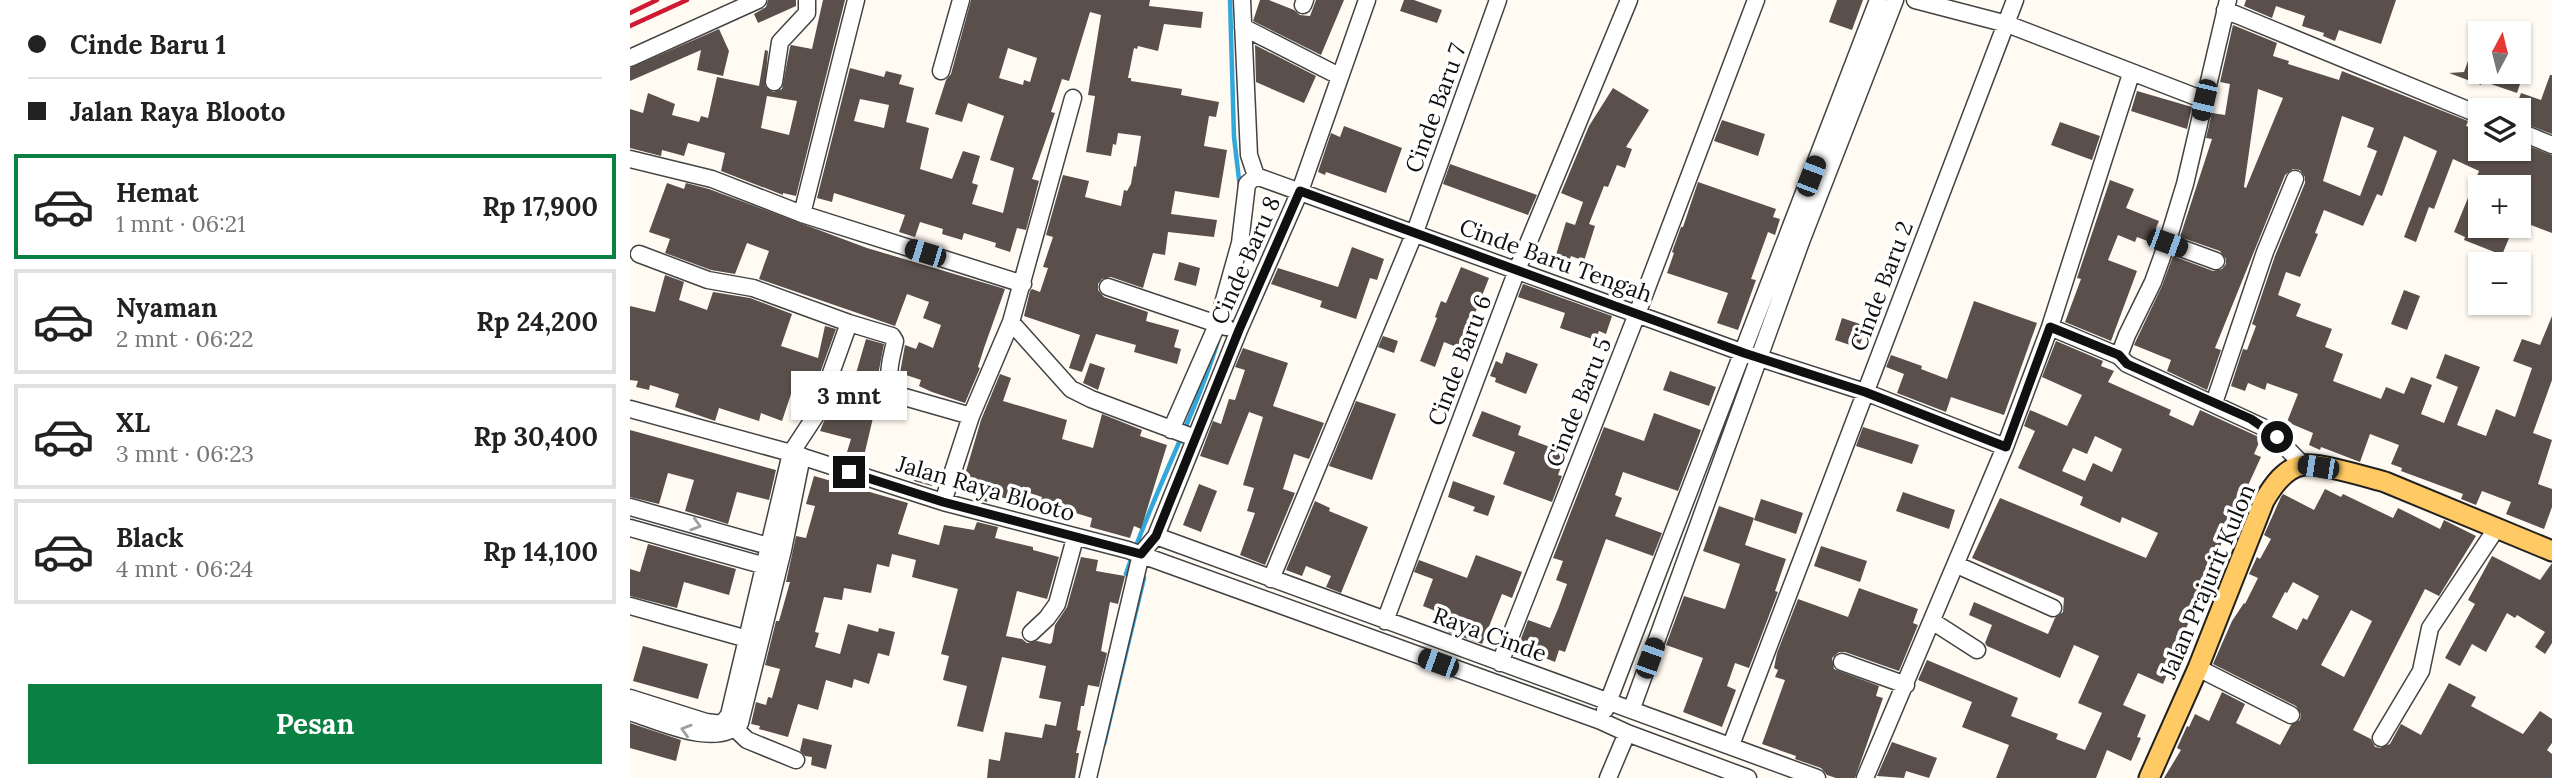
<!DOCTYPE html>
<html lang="id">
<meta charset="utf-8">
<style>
body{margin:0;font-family:Lora,serif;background:#f6f6f6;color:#222;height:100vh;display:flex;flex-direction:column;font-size:26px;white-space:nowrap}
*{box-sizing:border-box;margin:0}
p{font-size:23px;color:#767676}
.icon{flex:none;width:38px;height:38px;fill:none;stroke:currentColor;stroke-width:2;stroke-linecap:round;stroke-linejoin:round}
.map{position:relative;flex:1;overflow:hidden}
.side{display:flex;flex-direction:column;background:#fff;width:630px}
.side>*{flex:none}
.banner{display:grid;align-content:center;height:154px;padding:0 28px;background:#fff}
.needle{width:46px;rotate:7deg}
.fabs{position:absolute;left:1838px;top:21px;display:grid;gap:14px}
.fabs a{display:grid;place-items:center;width:63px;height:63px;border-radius:0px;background:#fff;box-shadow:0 2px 5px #0004;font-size:35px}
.end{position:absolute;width:32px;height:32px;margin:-16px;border:9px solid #101010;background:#fff;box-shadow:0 0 0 4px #fff}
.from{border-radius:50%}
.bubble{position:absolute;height:49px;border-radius:0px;background:#fff;box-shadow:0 2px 5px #0004;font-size:23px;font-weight:700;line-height:49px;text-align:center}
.car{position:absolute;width:21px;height:42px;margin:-21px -10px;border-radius:9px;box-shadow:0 0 5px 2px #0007;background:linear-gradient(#222 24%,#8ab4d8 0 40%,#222 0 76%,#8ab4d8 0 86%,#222 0)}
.banner b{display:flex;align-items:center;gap:24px;height:66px;font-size:26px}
.banner b+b{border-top:2px solid #e0e0e0}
.banner i{width:18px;height:18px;background:#222}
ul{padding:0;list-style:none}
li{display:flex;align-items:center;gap:21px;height:105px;margin:0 14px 10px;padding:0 14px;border:4px solid #e0e0e0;border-radius:0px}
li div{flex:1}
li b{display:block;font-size:26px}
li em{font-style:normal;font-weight:700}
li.selected{border-color:#0b8043}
li>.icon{width:63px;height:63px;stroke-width:1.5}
.cta{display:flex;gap:14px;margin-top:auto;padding:14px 28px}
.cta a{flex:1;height:80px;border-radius:0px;background:#0b8043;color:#fff;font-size:28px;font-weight:700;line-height:80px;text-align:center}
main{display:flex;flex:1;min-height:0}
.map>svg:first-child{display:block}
</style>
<main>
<section class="side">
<div class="banner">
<b><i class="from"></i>Cinde Baru 1</b>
<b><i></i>Jalan Raya Blooto</b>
</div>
<ul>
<li class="selected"><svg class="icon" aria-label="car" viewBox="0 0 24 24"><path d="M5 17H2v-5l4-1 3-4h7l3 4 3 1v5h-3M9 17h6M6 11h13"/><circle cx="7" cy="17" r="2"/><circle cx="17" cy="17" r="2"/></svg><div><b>Hemat</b><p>1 mnt · 06:21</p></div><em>Rp 17,900</em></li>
<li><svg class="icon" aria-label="car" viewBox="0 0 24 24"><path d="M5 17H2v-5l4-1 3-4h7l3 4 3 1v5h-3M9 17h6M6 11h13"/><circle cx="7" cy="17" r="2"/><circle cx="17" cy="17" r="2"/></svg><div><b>Nyaman</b><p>2 mnt · 06:22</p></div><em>Rp 24,200</em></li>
<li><svg class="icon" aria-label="car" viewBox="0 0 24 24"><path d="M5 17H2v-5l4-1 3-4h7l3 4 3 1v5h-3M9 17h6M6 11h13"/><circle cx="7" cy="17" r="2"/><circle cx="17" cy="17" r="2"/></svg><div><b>XL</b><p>3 mnt · 06:23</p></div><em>Rp 30,400</em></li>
<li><svg class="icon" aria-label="car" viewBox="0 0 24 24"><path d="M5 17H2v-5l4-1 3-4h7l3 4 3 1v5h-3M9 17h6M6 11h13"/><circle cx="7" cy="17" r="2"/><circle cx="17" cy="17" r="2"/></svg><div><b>Black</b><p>4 mnt · 06:24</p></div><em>Rp 14,100</em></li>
</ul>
<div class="cta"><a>Pesan</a></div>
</section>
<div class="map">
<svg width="1922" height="778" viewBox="0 0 1922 778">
<rect width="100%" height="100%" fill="#fffbf3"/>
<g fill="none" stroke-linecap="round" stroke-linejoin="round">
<!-- stream -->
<path stroke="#31a7db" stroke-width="4.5" d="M600,0L604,137L610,188
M496,574C522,495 563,421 588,341
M474,744L514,578"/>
</g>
<!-- building -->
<path fill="#5a4f4b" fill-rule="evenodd" d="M138,0H166V6L128,23L124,14L136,7Z
M193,0H215L166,196L153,193V195L91,171L95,153L58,143L54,156L32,150L31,156L0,148V109L13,113L18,93L45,104L42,115L69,122L71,116L78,118L87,77L129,86L135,50L138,51L135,86L143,92L152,89L160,47L161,45L182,49ZM137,96L167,101L159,135L131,128Z
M341,0H520L519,6L573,12L571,28L534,24L528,51L508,46L507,49L504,48L498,78H501V81L552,89L551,95L589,102L586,117L579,116L574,146L597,150L589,198L545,191L541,214L587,220L584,237L538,232L535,255L523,253L513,288L481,277L472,279L468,284V290L474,297L518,312L516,321L549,330L544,347L551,349L547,364L504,352L506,345L466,334L452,372L439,368L450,335L394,316L400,291L402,289L410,292L418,268L413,267L423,237L416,235L433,175L459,181L455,197L491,206L494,190L497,191L501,184L504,166L506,167L511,136L488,133L486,145L483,144L481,156L456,152L465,96L458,95L471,15L460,12L439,81L432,79L421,112L425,113L402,179L409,181L396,230L387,228L380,252L365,247L366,243L334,233L332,240L312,234L313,229L290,222L285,237L269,232L275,215L204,193L202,202L187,198L220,68L254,77L256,71L272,75L269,84L284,88L276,122L299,128L290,169L322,179L333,151L350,156L342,183L348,185L342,204L373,213L384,168L360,160L374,116L338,103L332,122L305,114L316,80L321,74ZM378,48L407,58L400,82L394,80L393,85L369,78ZM230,99L259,105L254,128L224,121Z
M630,0H639L664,10L670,15L680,16L686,0H714L691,55L623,21Z
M774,0H784L812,10L807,23L770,11Z
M1207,0H1233L1222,30L1199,22Z
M1616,0H1766L1751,44L1709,30L1705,41L1693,36L1694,33L1672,26L1675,16L1646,6L1642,18L1614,6Z
M1603,25L1647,43L1643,56L1659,61L1658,64L1709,80L1712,71L1838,121L1836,126L1850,131V149H1888V142L1922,155V233L1888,220V187H1850V226H1884L1872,255L1834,240L1835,237L1824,232L1849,171L1823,159L1804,209L1799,207L1786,242L1774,237L1807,151L1774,136L1752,196L1747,194L1733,226L1694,210L1685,233L1688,234L1670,277L1656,272L1648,295L1671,304L1666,316L1702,329L1695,347L1713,354L1703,381L1751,399L1756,387L1774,394L1781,377L1802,385L1791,414L1814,423L1828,387L1806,378L1815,354L1850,367L1827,425L1856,436L1866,409L1885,417L1902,368L1883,361L1892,339L1910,345L1922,316V380L1903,433L1922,440L1908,484L1922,489V507L1914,529L1876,514L1881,502L1852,491L1846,505L1831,499L1833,494L1771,471L1772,468L1761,464L1769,445L1740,434L1730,462L1691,447L1690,450L1679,445L1683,433L1657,422L1668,394L1637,383L1635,390L1618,383L1615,391L1601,386L1613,349L1617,350L1626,326L1622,324L1645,256L1675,183V177L1670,170L1663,169L1655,175L1585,348L1591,350L1577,390L1537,371L1541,360L1504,345L1532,286L1543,256L1583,271L1592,269L1596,264V259L1590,251L1550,237L1582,139L1576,138L1582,113L1595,115L1600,84L1590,82ZM1628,89L1653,98L1616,188L1614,187ZM1712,116L1744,128L1737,147L1747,151L1730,196L1693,181Z
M89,29L99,51L93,76L67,70L71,50L0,81V68Z
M1848,34L1850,72H1894L1887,93L1852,81L1851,85L1819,73L1834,72Z
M625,45L686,76L674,103L626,82Z
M1920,75H1922V134L1888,121V110H1885L1891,93L1911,100Z
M983,88L1019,110L996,147L1002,149L995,168L987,165L978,187L974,186L959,224L965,226L954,261L941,256L939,262L925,258L936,222L945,225L953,202L931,193L959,126Z
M1507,91L1562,107L1557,129L1501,111Z
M1092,120L1135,134L1128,156L1084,141Z
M1430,122L1470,136L1462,160L1421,145Z
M714,126L772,148L756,193L696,172L695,175L688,172L701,133L710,137Z
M820,164L907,195L898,215L813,184Z
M1480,180L1504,189L1496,208L1529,221L1520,242L1507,237L1505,242L1488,235L1478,260L1507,271L1481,341L1435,322L1451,279L1447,278Z
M1068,182L1146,209L1143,217L1150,219L1145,235L1138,232L1121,279L1126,280L1108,330L1087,323L1098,293L1037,273L1044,253L1042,252L1051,227H1053Z
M37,183L54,189L56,183L79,189L237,248L375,289L354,348L348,367L350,368L335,403L302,392L289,386L291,380L270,373L275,345L286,349L289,342L303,348L311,325L293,318L299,302L277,294L265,326L129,279L139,251L117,243L105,274L81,270L35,253L40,239L19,232Z
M722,247L754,259L747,280L740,278L726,319L690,307L692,301L641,284L648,268L708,287Z
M549,262L570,268L566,286L544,280Z
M831,267L859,278L838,331L843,333L836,351L814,342L805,367L790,361L807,318L805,317L811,301L816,303Z
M35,275L54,282L49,300L77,310L83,292L120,298L162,314L151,346L188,358L195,326L206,329L181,398L161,394L152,421L131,413L129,421L89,408L85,421L45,407L49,394L20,385L19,390L6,387L8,381L0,380V306L25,312Z
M893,284L982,316L976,334L969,331L965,340L930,328L935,313L888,297Z
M1774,290L1790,296L1777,330L1761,324Z
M1344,301L1407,323L1374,415L1321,397L1316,412L1267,393L1274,374L1256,367L1261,355L1292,366L1291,369L1317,379Z
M1212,318L1236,326L1229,348L1205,340Z
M753,336L768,341L764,353L748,347Z
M236,339L254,344L249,370L251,384L234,456L217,452L221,439L190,431L206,391L220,394Z
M1426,341L1473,361L1471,366L1484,371L1478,382L1541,410L1539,415L1563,426L1570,410L1631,438L1624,454L1631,457L1592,542L1533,684L1508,673L1493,705L1516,715L1507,737L1511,738L1501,761L1477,750L1466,778H1366L1379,745L1332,727L1342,702L1288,680L1297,660L1388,698L1381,716L1428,734L1426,739L1455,750L1472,713L1448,703L1469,656L1444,645L1430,678L1357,646L1355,643L1362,625L1339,615L1344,602L1418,634L1425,618L1433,612L1434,598L1342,558L1370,498L1516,558L1528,533L1492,517L1490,523L1450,505L1453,497L1388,468L1405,431L1394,426L1400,410L1437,426L1452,395L1412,377ZM1465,436L1492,449L1482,472L1463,463L1455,481L1432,471L1443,448L1457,454Z
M613,348L658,363L643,406L694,423L679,459L664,454L653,489L665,493L635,565L610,555L625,513L617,511L624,488L613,485L633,417L619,412L598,465L570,456L583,421L591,424L599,399L605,400L615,370L605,367Z
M876,352L908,364L896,394L865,382L866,378L860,376L866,361L872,364Z
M460,363L475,368L468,390L453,383Z
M1040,371L1086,387L1079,406L1033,390Z
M370,374L381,378L373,401L437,420L432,439L463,448L472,414L512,430L510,436L537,445L511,529L504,526L500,538L460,527L462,518L439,511L438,513L425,509L423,513L409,509L412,497L390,490L386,502L359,493L357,502L345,498L347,492L331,488L351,420Z
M726,401L766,414L742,480L699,466Z
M852,411L891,426L888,435L936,453L928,475L932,476L922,502L873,484L885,452L842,436Z
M1024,413L1071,430L1048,491L993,472L985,495L992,498L985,516L1032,533L1023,556L976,539L935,652L929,650L925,662L910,656L912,651L889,644L898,620L920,628L928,609L937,584L926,580L933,561L923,558L974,427L1014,441Z
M1233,427L1289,445L1282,464L1226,446Z
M0,430L146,470L139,500L107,492L98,524L55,511L64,480L38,473L29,504L0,497Z
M287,468L305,472L302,486L284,481Z
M184,476L278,503L268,534L309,545L314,525L344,530L347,522L368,527L365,538L403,547V550L429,557L417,599L387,591L376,636L392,639L397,643L407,641L420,644L422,642L425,625L437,607L451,557L468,560L466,571L495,576L488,604L480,602L471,651L477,653L469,687L458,685L454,706H451L447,730L451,731L446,753H449L445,778H357L359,759L370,761L375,732L412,738L415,724L426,726L431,702L409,698L416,666L372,657L353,732L327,726L337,686L313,680L319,656L311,654L328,589L282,577L286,560L262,554L259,567L247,564L241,593L214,588L212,600L194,597L185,632L189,633L185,647L210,654L218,624L248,632L249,628L265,632L259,656L248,653L239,684L224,679L222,688L196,680L188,710L168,704L158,737L129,729L130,726L121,724L126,702L136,705L138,697L142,698L150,669L135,665L146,621H149L160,582H156L166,536L176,538L185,506L176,504Z
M823,481L865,496L858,516L843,511L845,507L818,497Z
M569,484L587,491L571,532L553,525Z
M1695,489L1711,497L1713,494L1763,518L1768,508L1810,529L1814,520L1846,536L1809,596L1795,589L1723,730L1741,739L1745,747L1750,748L1760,744L1771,724L1791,735L1819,683L1846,697L1841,706L1893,734L1910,711L1922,719V743L1917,750L1922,754V778H1534L1551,750L1547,748L1557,726L1559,727L1565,714L1579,721L1592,692L1615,704L1606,723L1650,745L1661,725L1670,720L1671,714L1666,706L1583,664L1602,621L1614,603L1615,604L1628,578L1619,574L1627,557L1630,559L1641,539L1634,535L1651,497L1653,494L1684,510ZM1663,582L1689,596L1677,620L1673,618L1667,630L1642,617L1655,592L1657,593ZM1721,610L1742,621L1714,677L1691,665Z
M1273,492L1325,510L1319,529L1266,511Z
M1131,499L1173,513L1166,534L1124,520Z
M685,501L700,508L699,511L738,527L711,593L696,587L701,576L676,566L672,576L656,570Z
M1089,506L1124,518L1115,545L1156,559L1145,591L1148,592L1119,668L1105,663L1097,686L1106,690L1092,727L1053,712L1073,658L1036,645L1054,596L1095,609L1110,564L1073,551Z
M18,544L106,569L99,595L54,582L47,608L0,596V569L10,572Z
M1191,546L1237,561L1230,582L1184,566Z
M846,555L892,572L882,598L872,594L852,644L818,632L823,618L793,606L803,579L784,572L789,560L837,578Z
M1862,556L1910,580L1922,563V643L1915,654L1905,647L1915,632L1887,615L1885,618L1877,613L1856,652L1842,644L1830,666L1815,658L1845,604L1838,600Z
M1229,588L1288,609L1283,623L1288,625L1269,671L1215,652H1209L1202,658L1204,669L1249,686L1246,696L1253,698L1225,778H1206L1197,775L1191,768L1165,759L1166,756L1132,744L1155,680L1145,677L1148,670L1144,668L1147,653L1168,599L1218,617Z
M13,646L78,664L68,699L3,681Z
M0,723L51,740L46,761L0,748Z
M173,738L202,745L196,769L181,765L182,757L175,756L170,751Z
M1262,742L1307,758L1299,778L1276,771L1274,778L1247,776Z"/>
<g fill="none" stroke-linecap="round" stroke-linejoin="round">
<defs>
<path id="minor" d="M612,0L619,155L626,176L1114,353L1235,392L1375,447
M1285,0L1377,24L1574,100
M1598,0L1555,184L1537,243L1523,282L1497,335L1489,356L1497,364L1639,430L1673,465
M673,5L675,0
M1595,10L1850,115
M613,27L709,76
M0,58L128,0
M311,71L331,0
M144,82L150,42L177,13V0
M1888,131L1922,145
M0,159L82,179L172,214L393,284
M172,214L226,0
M1537,243L1586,261
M9,254L78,280L123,288L219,323L262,336L265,341C261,362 252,381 271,396L341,416
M478,287L596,327
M381,322L441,389L461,399L565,438
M1420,327L1489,356
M1584,403L1635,252L1665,179
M0,409L161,453L313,502L498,550L971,721L997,733L1118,778
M541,430L587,325L610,243L617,184L626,176
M313,502L341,416L381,322L443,98
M0,507L149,549
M0,528L146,569
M526,536L609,330L670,191L737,0
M1327,565L1423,608
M641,579L785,232L868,0
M0,606L128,642
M755,621L887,270L999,0
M1302,621L1347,650
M401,633L417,618L427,604L445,538
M1212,662L1276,685
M870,663L1007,314L1126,0
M1568,668L1661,715
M0,698L76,722L92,724L99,715L161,453L186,415L219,323
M1002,708L1172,239L1265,0
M975,710L1248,0
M0,712C29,721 86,749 110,723L153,550L172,456
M98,722L117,740L166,760
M1751,738L1791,671L1800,628L1866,529
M1101,745L1385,0
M458,778L511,554L526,536L1187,778
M978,778L997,733
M1235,778L1375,447L1420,327L1501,74"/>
<path id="major" d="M1519,778L1568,668L1634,501C1642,487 1655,467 1674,465C1691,463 1736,477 1755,482L1922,551"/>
</defs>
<!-- minor casing -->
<use href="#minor" stroke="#434343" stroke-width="19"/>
<!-- major casing -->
<use href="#major" stroke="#212121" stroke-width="23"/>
<!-- minor -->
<use href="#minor" stroke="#fff" stroke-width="16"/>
<!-- major -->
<use href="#major" stroke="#ffca63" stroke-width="19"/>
<!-- rail -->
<path stroke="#cf1832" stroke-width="4.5" d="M0,13L27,0
M0,26L57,0"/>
</g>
<!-- one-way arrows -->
<defs><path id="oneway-chevron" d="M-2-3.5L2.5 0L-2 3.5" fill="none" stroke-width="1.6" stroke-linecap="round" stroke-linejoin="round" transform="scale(1.75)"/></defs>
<g stroke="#9f9f9f">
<use href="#oneway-chevron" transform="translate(66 525) rotate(16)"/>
<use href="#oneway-chevron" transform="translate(56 730) rotate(-163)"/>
</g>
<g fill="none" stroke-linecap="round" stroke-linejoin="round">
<!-- route -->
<path stroke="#101010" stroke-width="9" d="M219,472L313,502L511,554L526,536L609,330L670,191L1114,353L1235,392L1376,447L1420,327L1489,355L1497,364L1621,419L1647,437"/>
</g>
<g text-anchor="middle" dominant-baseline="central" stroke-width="7" stroke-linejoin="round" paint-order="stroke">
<!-- street labels -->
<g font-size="23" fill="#101010" stroke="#fff">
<text transform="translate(805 108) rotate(-70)">Cinde Baru 7</text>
<text transform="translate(615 260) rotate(-66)">Cinde Baru 8</text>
<text transform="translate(926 260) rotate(20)">Cinde Baru Tengah</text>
<text transform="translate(1251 286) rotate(-69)">Cinde Baru 2</text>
<text transform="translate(829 360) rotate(-69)">Cinde Baru 6</text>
<text transform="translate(948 402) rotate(-68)">Cinde Baru 5</text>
<text transform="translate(356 488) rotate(16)">Jalan Raya Blooto</text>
<text transform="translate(1577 581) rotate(-67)">Jalan Prajurit Kulon</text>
<text transform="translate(860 634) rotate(20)">Raya Cinde</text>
</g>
</g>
</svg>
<div class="fabs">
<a><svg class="needle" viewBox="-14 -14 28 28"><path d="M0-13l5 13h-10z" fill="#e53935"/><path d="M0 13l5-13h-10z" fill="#767676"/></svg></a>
<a><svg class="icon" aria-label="layers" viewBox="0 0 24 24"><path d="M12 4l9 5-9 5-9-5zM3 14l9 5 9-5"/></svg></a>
<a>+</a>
<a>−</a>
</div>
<i class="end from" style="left:1647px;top:437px"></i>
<i class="end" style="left:219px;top:472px"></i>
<div class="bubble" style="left:161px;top:371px;width:116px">3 mnt</div>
<i class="car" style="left:1574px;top:100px;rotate:193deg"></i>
<i class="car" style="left:1181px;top:176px;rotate:21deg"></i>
<i class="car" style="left:1537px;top:243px;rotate:110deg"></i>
<i class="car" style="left:295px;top:253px;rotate:287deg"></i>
<i class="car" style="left:1688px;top:467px;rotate:279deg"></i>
<i class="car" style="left:1020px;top:658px;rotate:20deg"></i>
<i class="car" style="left:808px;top:663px;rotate:290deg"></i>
</div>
</main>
